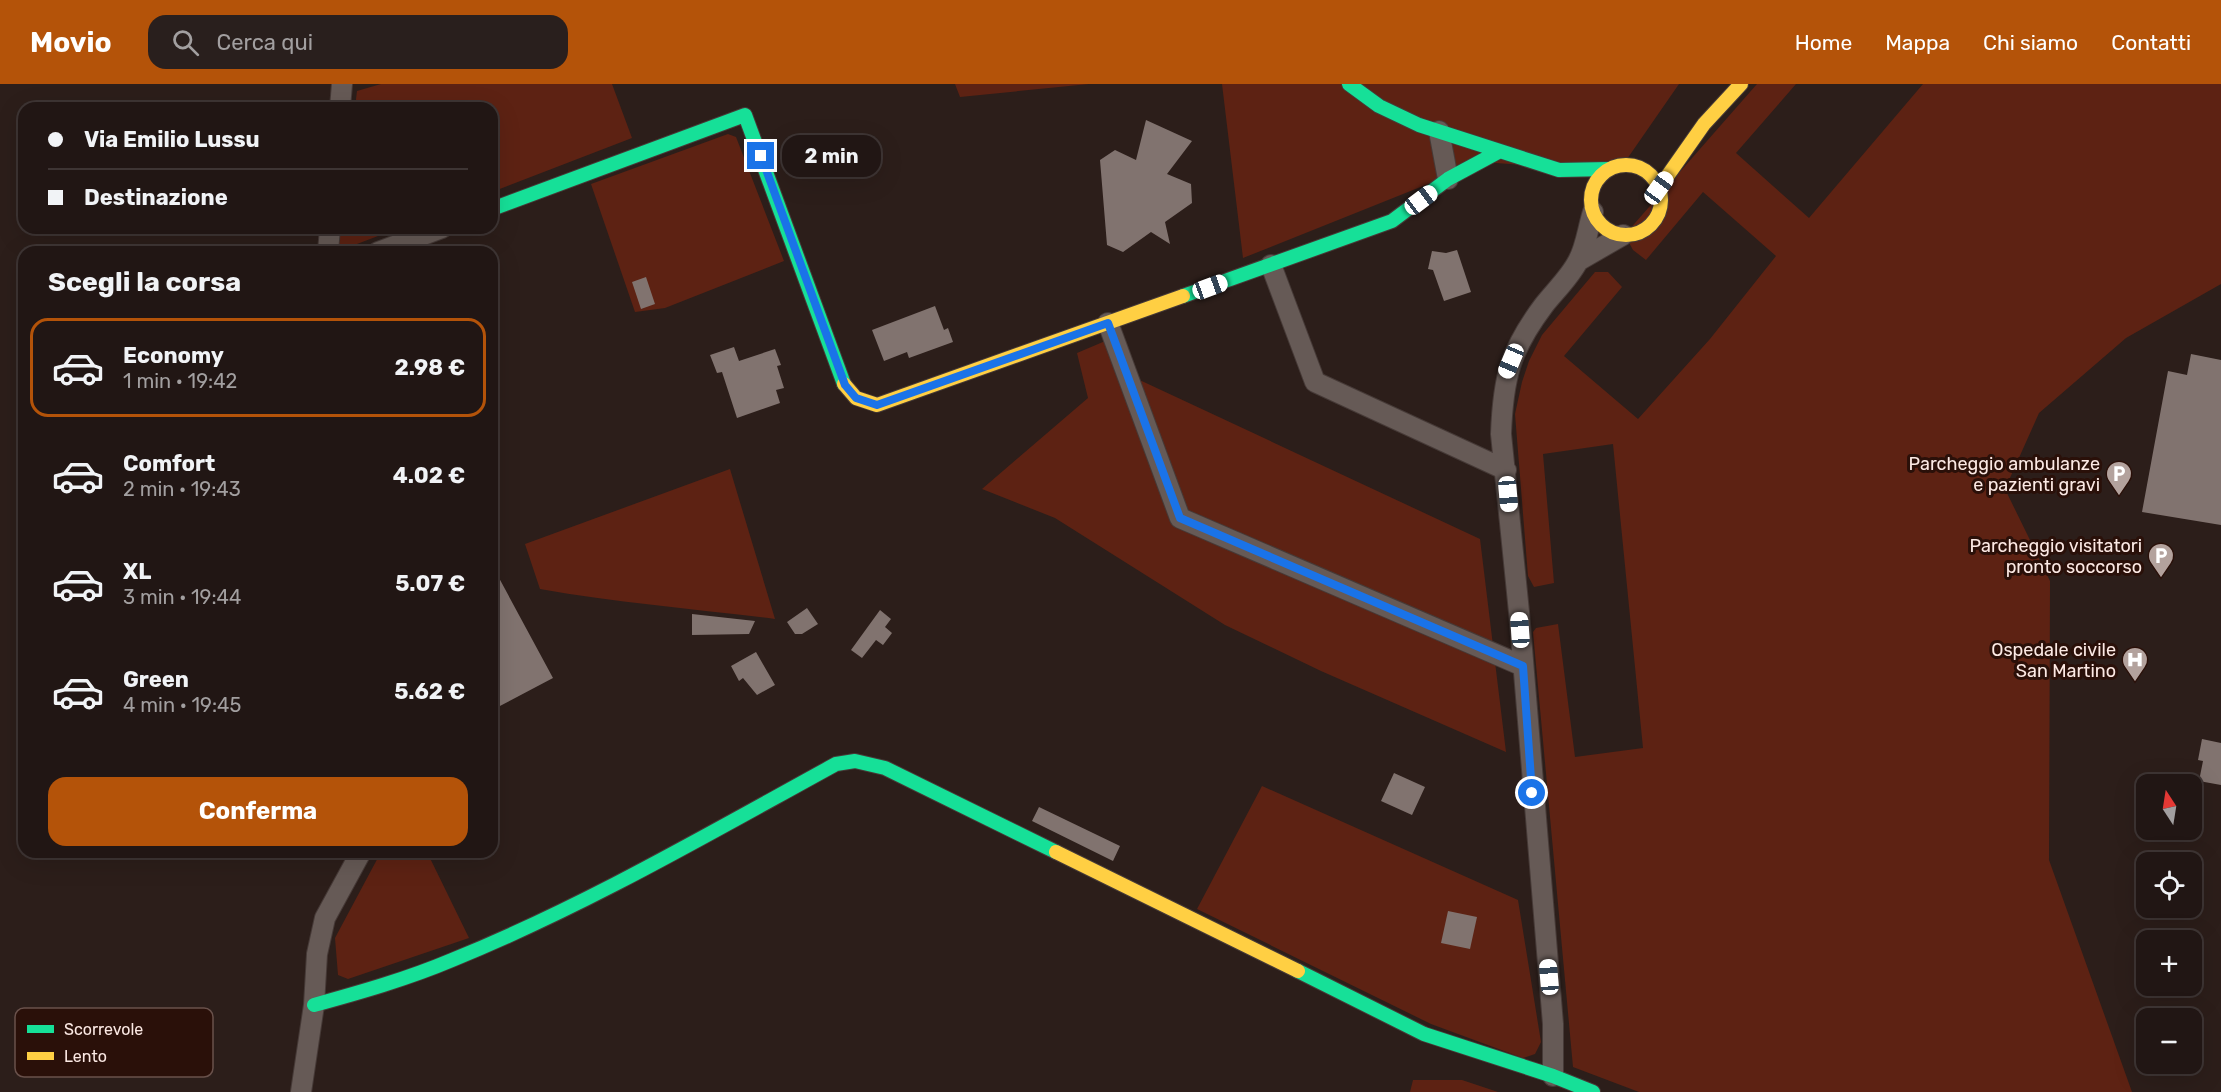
<!DOCTYPE html>
<html lang="it">
<meta charset="utf-8">
<style>
body{margin:0;font-family:Rubik,sans-serif;background:#291f1d;color:#f1f3f6;height:100vh;display:flex;flex-direction:column;font-size:22px;white-space:nowrap}
*{box-sizing:border-box;margin:0}
p{font-size:20px;color:#a29fa0}
.icon{flex:none;width:33px;height:33px;fill:none;stroke:currentColor;stroke-width:2;stroke-linecap:round;stroke-linejoin:round}
.map{position:relative;flex:1;overflow:hidden}
.sheet{position:absolute;left:18px;top:162px;width:480px;height:612px;display:flex;flex-direction:column;background:#211614;border-radius:18px;box-shadow:0 6px 24px #0002,0 0 0 2px #3e3534}
.sheet>*{flex:none}
.guide{position:absolute;left:18px;top:18px;width:480px;height:132px;border-radius:18px;box-shadow:0 6px 24px #0002,0 0 0 2px #3e3534;display:grid;align-content:center;height:132px;padding:0 30px;background:#211614}
.needle{width:39px;rotate:348deg}
.fabs{position:absolute;left:2136px;top:690px;display:grid;gap:12px}
.fabs a{display:grid;place-items:center;width:66px;height:66px;border-radius:12px;background:#211614;box-shadow:0 6px 24px #0002,0 0 0 2px #3e3534;font-size:30px}
.end{position:absolute;width:27px;height:27px;margin:-14px;border:8px solid #1a73e8;background:#fff;box-shadow:0 0 0 3px #fff}
.from{border-radius:50%}
.bubble{position:absolute;height:42px;border-radius:18px;background:#211614;box-shadow:0 6px 24px #0002,0 0 0 2px #3e3534;font-size:20px;font-weight:700;line-height:42px;text-align:center}
.car{position:absolute;width:18px;height:36px;margin:-18px -9px;border-radius:8px;box-shadow:0 0 4px 2px #0007;background:linear-gradient(#fff 24%,#345 0 40%,#fff 0 76%,#345 0 86%,#fff 0)}
.guide b{display:flex;align-items:center;gap:21px;height:57px;font-size:22px}
.guide b+b{border-top:2px solid #3e3534}
.guide i{width:15px;height:15px;background:#f1f3f6}
ul{padding:0;list-style:none}
li{display:flex;align-items:center;gap:18px;height:99px;margin:0 12px 9px;padding:0 18px;border:3px solid transparent;border-radius:18px}
li div{flex:1}
li b{display:block;font-size:22px}
li em{font-style:normal;font-weight:700}
li.current{border-color:#b45309}
li>.icon{width:54px;height:54px;stroke-width:1.5}
h2{padding:0 30px;font-size:27px;line-height:72px}
.button{display:flex;gap:12px;margin-top:auto;padding:12px 30px}
.button a{flex:1;height:69px;border-radius:18px;background:#b45309;color:#fff;font-size:24px;font-weight:700;line-height:69px;text-align:center}
header{display:flex;align-items:center;gap:36px;box-sizing:border-box;height:84px;padding:0 30px;background:#b45309;color:#fff}
header strong{font-size:28px}
nav{display:flex;gap:33px;margin-inline-start:auto;font-size:21px}
.search{width:420px;height:54px;background:#291f1d;display:flex;align-items:center;gap:15px;box-sizing:border-box;padding:0 21px;border-radius:18px;color:#a29fa0;font-size:22px}
.map>svg:first-child{display:block}
</style>
<header>
<strong>Movio</strong>
<div class="search"><svg class="icon" aria-label="search" viewBox="0 0 24 24"><circle cx="10" cy="10" r="6"/><path d="M15 15l6 6"/></svg>Cerca qui</div>
<nav><a>Home</a><a>Mappa</a><a>Chi siamo</a><a>Contatti</a></nav>
</header>
<div class="map">
<svg width="2221" height="1008" viewBox="0 0 2221 1008">
<rect width="100%" height="100%" fill="#2c1e1a"/>
<!-- green -->
<path fill="#5d2213" d="M381,0H612L632,54L492,108V24H355L357,7Z
M955,0H1089L960,13Z
M1222,0H1679L1618,88L1483,78L1243,174Z
M1757,0H1796L1736,69L1809,134L1923,0H2221V200L2126,254L2039,329L2005,405L2050,497L2049,776L2132,1008H1639L1573,983L1533,548L1536,544L1558,540L1575,673L1643,664L1613,360L1543,370L1554,499L1534,503L1528,492L1515,330L1522,298L1529,277L1542,251L1595,188H1608L1622,203L1564,272L1638,335L1710,255L1776,172L1703,108L1646,176L1633,166L1627,155L1628,147Z
M728,50L736,53L784,177L665,224L635,228L591,100Z
M338,144H399L336,168Z
M1117,252L1131,292L1480,455L1506,668L1321,587L1225,541L1055,434L982,405L1088,314L1077,269Z
M730,385L775,535C697,525 618,519 540,505L525,460Z
M1262,702L1518,816L1541,958L1535,970L1523,974L1431,940L1197,825Z
M381,768H427L469,854L348,895L338,891L335,854Z
M1413,996H1462L1498,1008H1410Z"/>
<!-- building -->
<path fill="#81736f" d="M1146,36L1192,57L1167,90L1191,100L1192,119L1165,138L1170,160L1151,148L1123,168L1107,161L1100,76L1115,66L1136,76Z
M1457,166L1471,208L1444,217L1433,186L1428,185L1432,167L1446,169Z
M646,193L655,220L641,225L632,198Z
M935,222L944,246L948,244L953,258L909,274L907,268L884,277L872,246Z
M734,263L739,277L775,265L781,281L777,282L784,304L776,306L780,319L737,334L722,288L717,289L710,271Z
M2191,270L2221,276V441L2142,428L2168,287L2187,291Z
M492,481L553,594L498,623L492,612Z
M807,524L818,540L802,550H795L787,538Z
M880,526L891,535L885,543L892,549L883,561L876,556L862,574L851,566Z
M692,530L755,537L749,550L692,551Z
M756,568L775,601L757,611L743,594L739,597L731,582Z
M2202,655L2221,659V701L2199,697L2203,677L2198,676Z
M1394,689L1425,703L1412,731L1381,717Z
M1039,723L1120,762L1113,777L1032,737Z
M1448,827L1477,833L1470,865L1441,859Z"/>
<g fill="none" stroke-linecap="round" stroke-linejoin="round">
<defs>
<path id="street" d="M340,24L342,0
M1439,47L1448,95
M328,168L330,144
M378,168L442,144
M1578,177L1623,151
M1271,181L1315,298L1506,386
M1108,239L1180,434L1523,582
M1553,992V940L1519,528L1501,350C1503,294 1510,266 1544,221C1555,207 1570,193 1578,177C1586,163 1588,143 1593,128
M301,1008L314,921L317,870L325,834L361,768"/>
<path id="fast" d="M1349,0L1379,22L1419,41L1559,86L1609,85
M492,125L745,31L844,300
M1183,212L1392,137L1448,95L1500,67
M1298,887L1424,950L1553,992L1593,1008
M314,921C361,908 407,895 452,876C585,822 710,749 836,680L855,677L885,684L1056,768"/>
<path id="slow" d="M1591 116a35 35 0 1 1 70 0a35 35 0 1 1-70 0Z
M1659,104L1704,40L1741,0
M844,300L856,314L877,321L1183,212
M1056,768L1298,887"/>
</defs>
<!-- street casing -->
<use href="#street" stroke="#463a37" stroke-width="22"/>
<!-- fast casing -->
<use href="#fast" stroke="#463a37" stroke-width="16"/>
<!-- slow casing -->
<use href="#slow" stroke="#463a37" stroke-width="16"/>
<!-- street -->
<use href="#street" stroke="#665a56" stroke-width="20"/>
<!-- fast -->
<use href="#fast" stroke="#16e098" stroke-width="14"/>
<!-- slow -->
<use href="#slow" stroke="#ffcf43" stroke-width="14"/>
</g>
<g fill="none" stroke-linecap="round" stroke-linejoin="round">
<!-- route -->
<path stroke="#1a73e8" stroke-width="8" d="M761,72L845,301L856,314L877,321L1108,239L1180,434L1523,582L1532,709"/>
</g>
<!-- icons -->
<defs>
<symbol id="parking-pin" viewBox="-11 -11 22 30"><path d="M0 17L-7.5 6A9.5 9.5 0 1 1 7.5 6Z" fill="#b3a29d" stroke="#2a1009"/><path d="M-3.5-5.5H1a3.5 3.5 0 0 1 0 7H-1V5.5H-3.5ZM-1-3.4V-.6H.8a1.4 1.4 0 0 0 0-2.8Z" fill="#fff"/></symbol>
<symbol id="hospital-pin" viewBox="-11 -11 22 30"><path d="M0 17L-7.5 6A9.5 9.5 0 1 1 7.5 6Z" fill="#b3a29d" stroke="#2a1009"/><path d="M-5-5h3v3.5h4V-5h3V5h-3V1.5h-4V5h-3Z" fill="#fff"/></symbol>
</defs>
<g fill-rule="evenodd">
<use href="#parking-pin" x="2104" y="375" width="30" height="40"/>
<use href="#parking-pin" x="2146" y="457" width="30" height="40"/>
<use href="#hospital-pin" x="2120" y="561" width="30" height="40"/>
</g>
<g text-anchor="middle" dominant-baseline="central" stroke-width="6" stroke-linejoin="round" paint-order="stroke">
<!-- poi labels -->
<g font-size="18" fill="#fce9e4" stroke="#2a1009" text-anchor="end">
<text x="2100" y="380">Parcheggio ambulanze<tspan x="2100" dy="21">e pazienti gravi</tspan></text>
<text x="2142" y="462">Parcheggio visitatori<tspan x="2142" dy="21">pronto soccorso</tspan></text>
<text x="2116" y="566">Ospedale civile<tspan x="2116" dy="21">San Martino</tspan></text>
</g>
</g>
<!-- legend -->
<rect x="15" y="924" width="198" height="69" rx="9" fill="#2a1009" stroke="#69514b" stroke-width="1.5"/>
<rect x="27" y="941" width="27" height="8" fill="#16e098"/>
<rect x="27" y="968" width="27" height="8" fill="#ffcf43"/>
<g font-size="16" fill="#fce9e4">
<text x="64" y="951">Scorrevole</text>
<text x="64" y="978">Lento</text>
</g>
</svg>
<div class="fabs">
<a><svg class="needle" viewBox="-14 -14 28 28"><path d="M0-13l5 13h-10z" fill="#e53935"/><path d="M0 13l5-13h-10z" fill="#a29fa0"/></svg></a>
<a><svg class="icon" aria-label="locate" viewBox="0 0 24 24"><circle cx="12" cy="12" r="6"/><path d="M12 2v4M12 18v4M2 12h4M18 12h4"/></svg></a>
<a>+</a>
<a>−</a>
</div>
<i class="end from" style="left:1532px;top:709px"></i>
<i class="end" style="left:761px;top:72px"></i>
<div class="bubble" style="left:782px;top:51px;width:99px">2 min</div>
<i class="car" style="left:1659px;top:104px;rotate:36deg"></i>
<i class="car" style="left:1421px;top:116px;rotate:53deg"></i>
<i class="car" style="left:1210px;top:203px;rotate:70deg"></i>
<i class="car" style="left:1511px;top:277px;rotate:203deg"></i>
<i class="car" style="left:1508px;top:410px;rotate:175deg"></i>
<i class="car" style="left:1520px;top:546px;rotate:356deg"></i>
<i class="car" style="left:1549px;top:893px;rotate:355deg"></i>
<div class="guide">
<b><i class="from"></i>Via Emilio Lussu</b>
<b><i></i>Destinazione</b>
</div>
<section class="sheet">
<h2>Scegli la corsa</h2>
<ul>
<li class="current"><svg class="icon" aria-label="car" viewBox="0 0 24 24"><path d="M5 17H2v-5l4-1 3-4h7l3 4 3 1v5h-3M9 17h6M6 11h13"/><circle cx="7" cy="17" r="2"/><circle cx="17" cy="17" r="2"/></svg><div><b>Economy</b><p>1 min · 19:42</p></div><em>2.98 €</em></li>
<li><svg class="icon" aria-label="car" viewBox="0 0 24 24"><path d="M5 17H2v-5l4-1 3-4h7l3 4 3 1v5h-3M9 17h6M6 11h13"/><circle cx="7" cy="17" r="2"/><circle cx="17" cy="17" r="2"/></svg><div><b>Comfort</b><p>2 min · 19:43</p></div><em>4.02 €</em></li>
<li><svg class="icon" aria-label="car" viewBox="0 0 24 24"><path d="M5 17H2v-5l4-1 3-4h7l3 4 3 1v5h-3M9 17h6M6 11h13"/><circle cx="7" cy="17" r="2"/><circle cx="17" cy="17" r="2"/></svg><div><b>XL</b><p>3 min · 19:44</p></div><em>5.07 €</em></li>
<li><svg class="icon" aria-label="car" viewBox="0 0 24 24"><path d="M5 17H2v-5l4-1 3-4h7l3 4 3 1v5h-3M9 17h6M6 11h13"/><circle cx="7" cy="17" r="2"/><circle cx="17" cy="17" r="2"/></svg><div><b>Green</b><p>4 min · 19:45</p></div><em>5.62 €</em></li>
</ul>
<div class="button"><a>Conferma</a></div>
</section>
</div>
